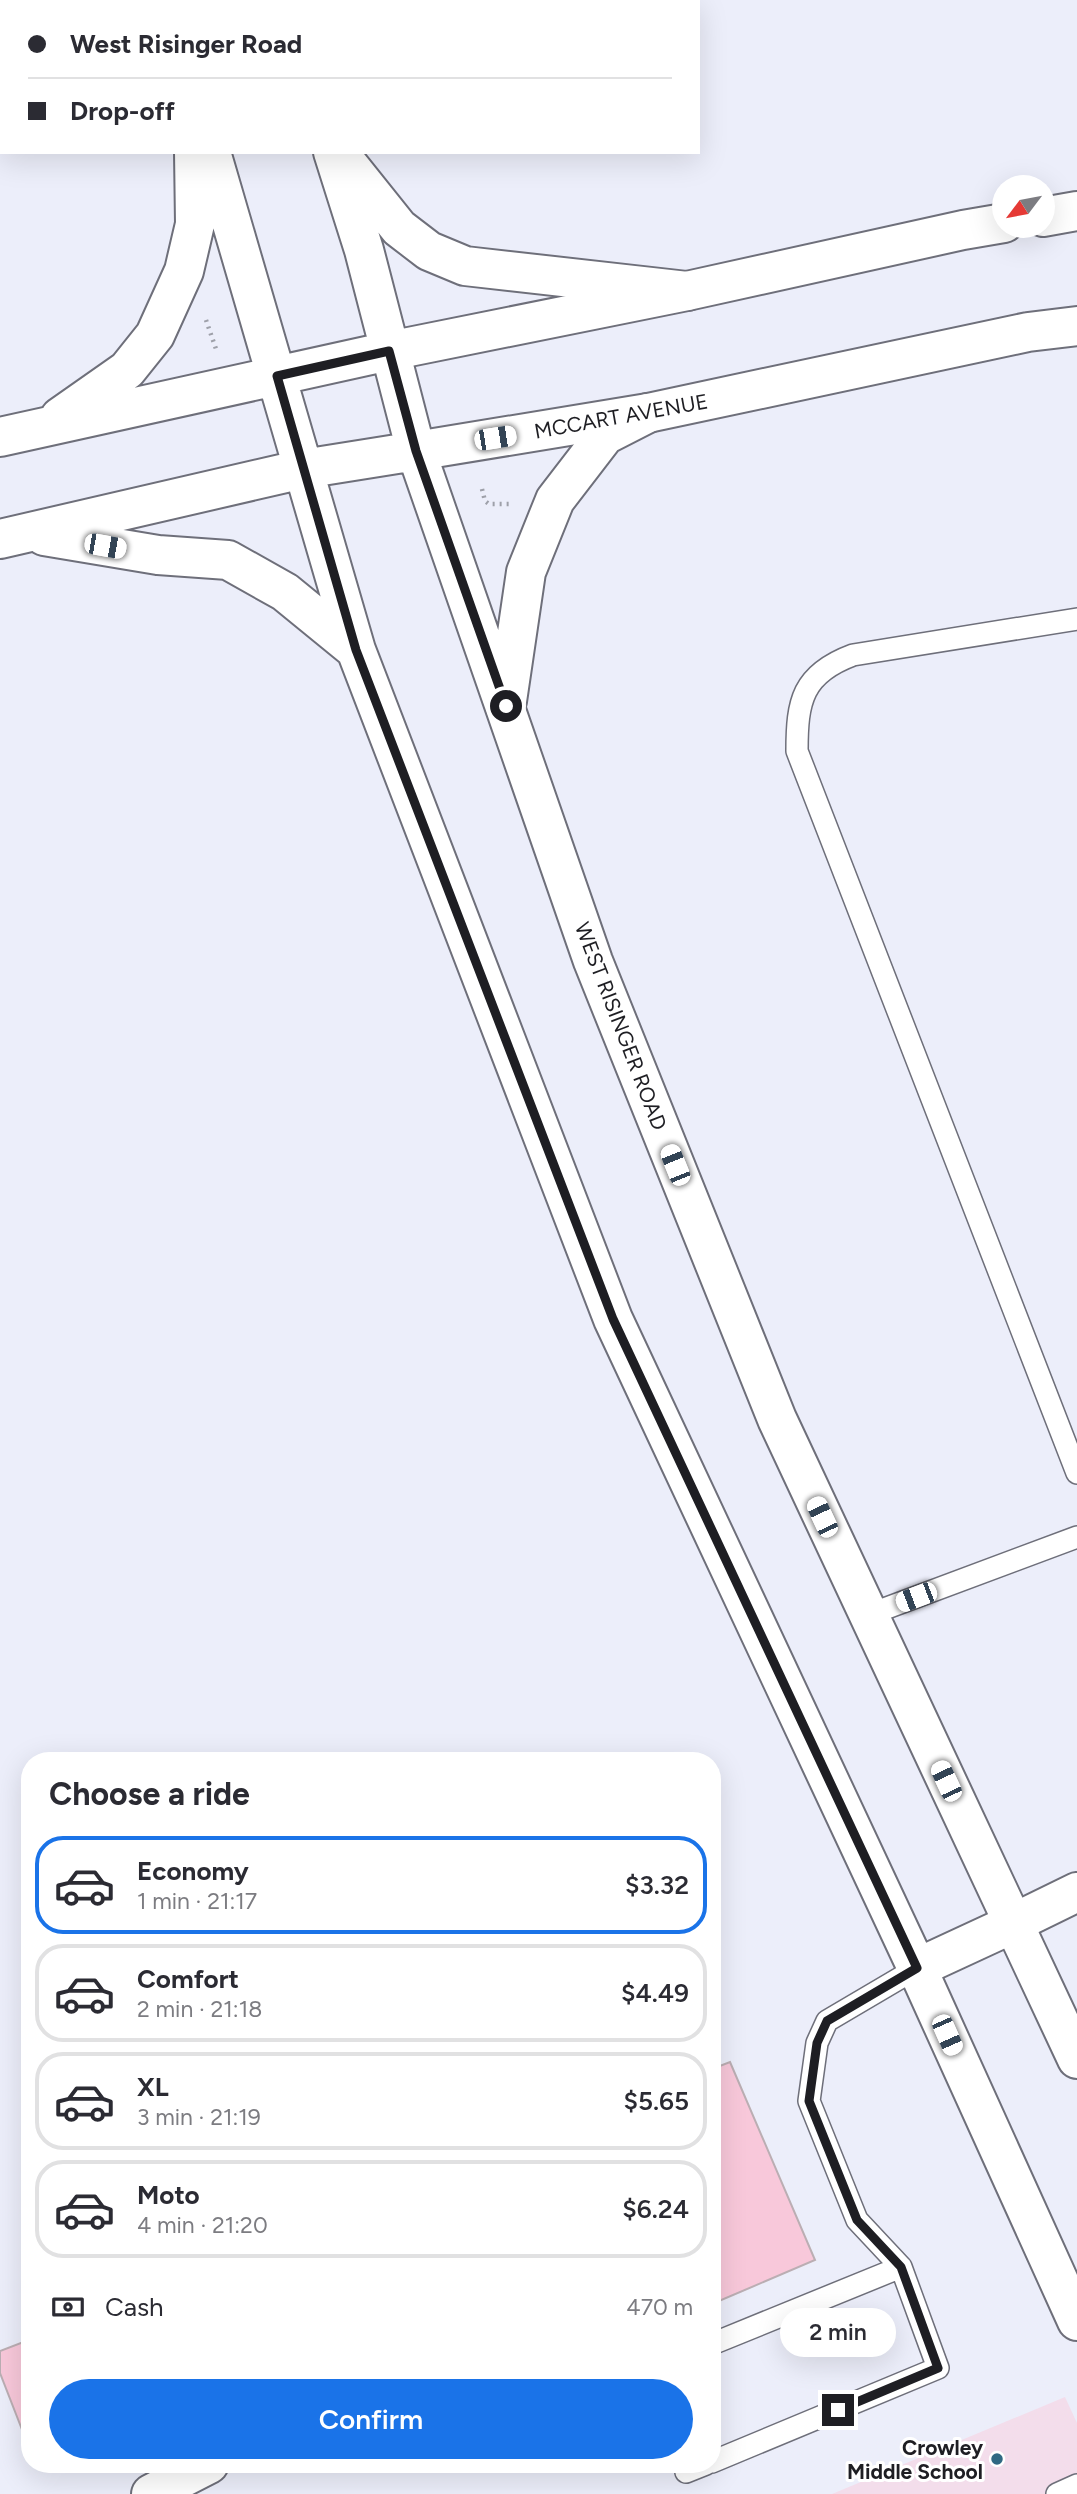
<!DOCTYPE html>
<meta charset="utf-8">
<style>
body{margin:0;font-family:Figtree,sans-serif;background:#f7f7f7;color:#2b2b33;height:100vh;display:flex;flex-direction:column;font-size:26px;white-space:nowrap}
*{box-sizing:border-box;margin:0}
p{font-size:23px;color:#7c7c81}
.icon{flex:none;width:38px;height:38px;fill:none;stroke:currentColor;stroke-width:2;stroke-linecap:round;stroke-linejoin:round}
.map{position:relative;flex:1;overflow:hidden}
.panel{position:absolute;left:21px;top:1752px;width:700px;height:721px;display:flex;flex-direction:column;background:#fff;border-radius:28px;box-shadow:0 7px 28px #0002}
.panel>*{flex:none}
.banner{position:absolute;left:0px;top:0px;width:700px;height:154px;box-shadow:0 7px 28px #0002;display:grid;align-content:center;height:154px;padding:0 28px;background:#fff}
.needle{width:46px;rotate:238deg}
.tools{position:absolute;left:992px;top:175px;display:grid;gap:14px}
.tools a{display:grid;place-items:center;width:63px;height:63px;border-radius:50%;background:#fff;box-shadow:0 7px 28px #0002;font-size:35px}
.end{position:absolute;width:32px;height:32px;margin:-16px;border:9px solid #1e1e23;background:#fff;box-shadow:0 0 0 4px #fff}
.from{border-radius:50%}
.bubble{position:absolute;height:49px;border-radius:24px;background:#fff;box-shadow:0 7px 28px #0002;font-size:23px;font-weight:600;line-height:49px;text-align:center}
.car{position:absolute;width:21px;height:42px;margin:-21px -10px;border-radius:9px;box-shadow:0 0 5px 2px #0007;background:linear-gradient(#fff 24%,#345 0 40%,#fff 0 76%,#345 0 86%,#fff 0)}
.banner b{display:flex;align-items:center;gap:24px;height:66px;font-size:26px}
.banner b+b{border-top:2px solid #e1e1e2}
.banner i{width:18px;height:18px;background:#2b2b33}
ul{padding:0;list-style:none}
li{display:flex;align-items:center;gap:21px;height:98px;margin:0 14px 10px;padding:0 14px;border:4px solid #e1e1e2;border-radius:28px}
li div{flex:1}
li b{display:block;font-size:26px}
li em{font-style:normal;font-weight:600}
li.on{border-color:#1a73e8}
li>.icon{width:63px;height:63px;stroke-width:1.5}
h2{padding:0 28px;font-size:32px;line-height:84px}
.pay{display:flex;align-items:center;gap:18px;height:77px;padding:0 28px;font-size:26px}
.pay p{margin-inline-start:auto}
.cta{display:flex;gap:14px;margin-top:auto;padding:14px 28px}
.cta a{flex:1;height:80px;border-radius:42px;background:#1a73e8;color:#fff;font-size:28px;font-weight:600;line-height:80px;text-align:center}
.map>svg:first-child{display:block}
</style>
<div class="map">
<svg width="1077" height="2494" viewBox="0 0 1077 2494">
<rect width="100%" height="100%" fill="#eceefa"/>
<!-- education -->
<path fill="#f3ddeb" d="M1065,2397L1077,2423V2494H832Z"/>
<!-- building -->
<path fill="#f8c8da" stroke="#bbaeb3" stroke-width="2" d="M730,2062L815,2260L712,2304V2069Z
M26,2341L30,2350L28,2445L0,2373V2351Z"/>
<g fill="none" stroke-linecap="round" stroke-linejoin="round">
<defs>
<path id="service" d="M1077,619L853,655C802,674 797,701 797,751L1077,1473
M868,1615L1077,1537
M712,2344L901,2267
M712,2462L938,2368L901,2267L857,2220L809,2101L817,2043L827,2021L917,1968
M686,2472L706,2464
M1057,2494L1077,2485"/>
<path id="minor" d="M1012,1924L1077,1892
M151,2494L209,2464"/>
<path id="tertiary" d="M1043,217L1077,211
M389,351L687,291L963,230L1004,223
M416,451L648,413L1028,332L1077,326"/>
<path id="secondary" d="M164,0L165,2
M287,0L288,2
M211,152L356,650L613,1319L917,1968L1077,2321
M333,152L364,250L416,451L593,961L777,1419L1077,2059
M343,158L399,228L429,251L465,266L687,291
M60,417L127,370L155,335L184,271L195,224L194,152
M0,437L389,351
M44,536L158,555L228,560L285,592L356,650
M0,539L303,469L416,451
M507,701L526,572L555,500L605,435L648,413
M917,1968L1012,1924"/>
</defs>
<!-- service casing -->
<use href="#service" stroke="#6e6f7a" stroke-width="24"/>
<!-- minor casing -->
<use href="#minor" stroke="#6e6f7a" stroke-width="42"/>
<!-- tertiary casing -->
<use href="#tertiary" stroke="#6e6f7a" stroke-width="42"/>
<!-- secondary casing -->
<use href="#secondary" stroke="#6e6f7a" stroke-width="42"/>
<!-- path -->
<path stroke="#9ea0a9" stroke-width="4.5" stroke-dasharray="2 5" stroke-linecap="butt" d="M206,320L216,349
M482,489L485,501L489,504H512"/>
<!-- service -->
<use href="#service" stroke="#fff" stroke-width="21"/>
<!-- minor -->
<use href="#minor" stroke="#fff" stroke-width="38"/>
<!-- tertiary -->
<use href="#tertiary" stroke="#fff" stroke-width="38"/>
<!-- secondary -->
<use href="#secondary" stroke="#fff" stroke-width="38"/>
</g>
<g fill="none" stroke-linecap="round" stroke-linejoin="round">
<!-- route -->
<path stroke="#1e1e23" stroke-width="9" d="M506,706L416,451L389,351L277,376L356,650L613,1319L917,1968L827,2021L817,2043L809,2101L857,2220L901,2267L938,2368L838,2410"/>
</g>
<!-- markers -->
<circle fill="#306983" stroke="#fff" stroke-width="2.5" cx="997" cy="2459" r="7"/>
<g text-anchor="middle" dominant-baseline="central" stroke-width="6" stroke-linejoin="round" paint-order="stroke">
<!-- street labels -->
<g font-size="21" fill="#1e1e23" stroke="#fff">
<text transform="translate(621 416) rotate(-10)">MCCART AVENUE</text>
<text transform="translate(621 1026) rotate(69)">WEST RISINGER ROAD</text>
</g>
<!-- poi labels -->
<g font-size="21" font-weight="bold" fill="#1e1e23" stroke="#fff" text-anchor="end">
<text x="983" y="2447">Crowley<tspan x="983" dy="24">Middle School</tspan></text>
</g>
</g>
</svg>
<div class="tools">
<a><svg class="needle" viewBox="-14 -14 28 28"><path d="M0-13l5 13h-10z" fill="#e53935"/><path d="M0 13l5-13h-10z" fill="#7c7c81"/></svg></a>
</div>
<i class="end from" style="left:506px;top:706px"></i>
<i class="end" style="left:838px;top:2410px"></i>
<div class="bubble" style="left:780px;top:2308px;width:116px">2 min</div>
<i class="car" style="left:495px;top:438px;rotate:81deg"></i>
<i class="car" style="left:105px;top:546px;rotate:100deg"></i>
<i class="car" style="left:675px;top:1165px;rotate:338deg"></i>
<i class="car" style="left:822px;top:1517px;rotate:335deg"></i>
<i class="car" style="left:916px;top:1597px;rotate:249deg"></i>
<i class="car" style="left:946px;top:1781px;rotate:335deg"></i>
<i class="car" style="left:947px;top:2035px;rotate:156deg"></i>
<div class="banner">
<b><i class="from"></i>West Risinger Road</b>
<b><i></i>Drop-off</b>
</div>
<section class="panel">
<h2>Choose a ride</h2>
<ul>
<li class="on"><svg class="icon" aria-label="car" viewBox="0 0 24 24"><path d="M5 17H2v-5l4-1 3-4h7l3 4 3 1v5h-3M9 17h6M6 11h13"/><circle cx="7" cy="17" r="2"/><circle cx="17" cy="17" r="2"/></svg><div><b>Economy</b><p>1 min · 21:17</p></div><em>$3.32</em></li>
<li><svg class="icon" aria-label="car" viewBox="0 0 24 24"><path d="M5 17H2v-5l4-1 3-4h7l3 4 3 1v5h-3M9 17h6M6 11h13"/><circle cx="7" cy="17" r="2"/><circle cx="17" cy="17" r="2"/></svg><div><b>Comfort</b><p>2 min · 21:18</p></div><em>$4.49</em></li>
<li><svg class="icon" aria-label="car" viewBox="0 0 24 24"><path d="M5 17H2v-5l4-1 3-4h7l3 4 3 1v5h-3M9 17h6M6 11h13"/><circle cx="7" cy="17" r="2"/><circle cx="17" cy="17" r="2"/></svg><div><b>XL</b><p>3 min · 21:19</p></div><em>$5.65</em></li>
<li><svg class="icon" aria-label="car" viewBox="0 0 24 24"><path d="M5 17H2v-5l4-1 3-4h7l3 4 3 1v5h-3M9 17h6M6 11h13"/><circle cx="7" cy="17" r="2"/><circle cx="17" cy="17" r="2"/></svg><div><b>Moto</b><p>4 min · 21:20</p></div><em>$6.24</em></li>
</ul>
<div class="pay"><svg class="icon" aria-label="cash" viewBox="0 0 24 24"><path d="M3 7h18v10H3z"/><circle cx="12" cy="12" r="2"/></svg>Cash<p>470 m</p></div>
<div class="cta"><a>Confirm</a></div>
</section>
</div>
